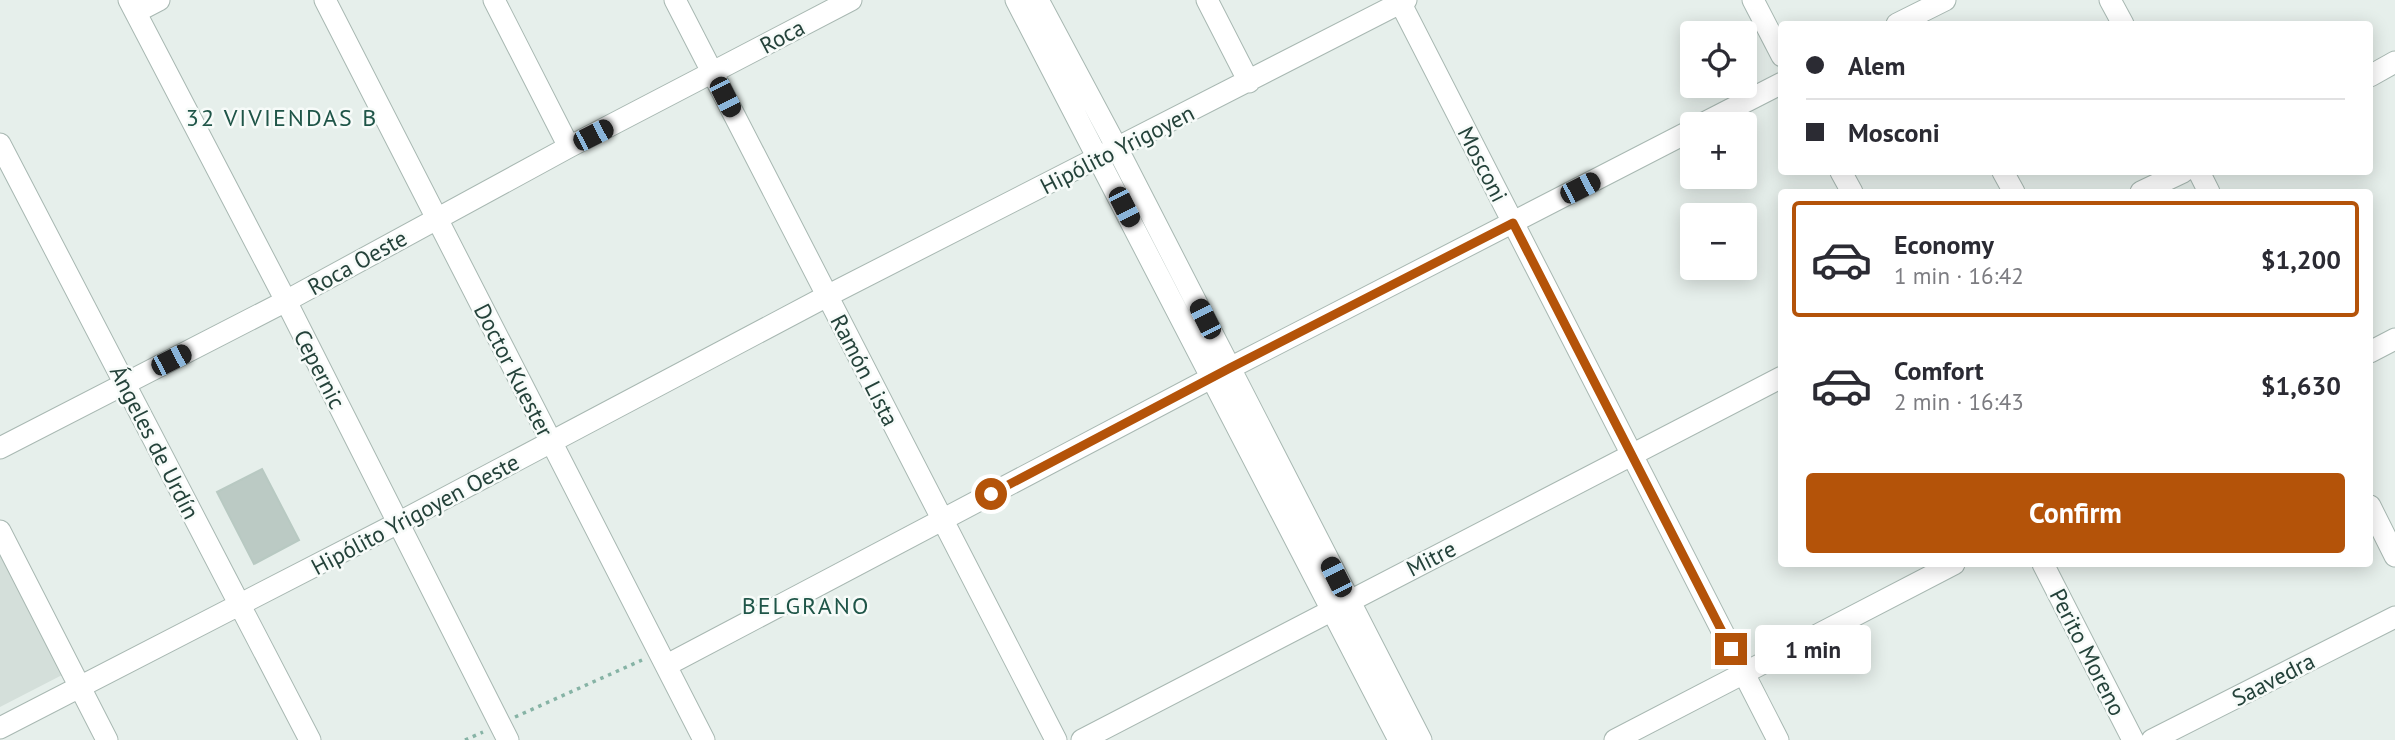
<!DOCTYPE html>
<meta charset="utf-8">
<style>
body{margin:0;font-family:"PT Sans",sans-serif;background:#f7f7f7;color:#2b2b33;height:100vh;display:flex;flex-direction:column;font-size:26px;white-space:nowrap}
*{box-sizing:border-box;margin:0}
p{font-size:23px;color:#7c7c81}
.icon{flex:none;width:38px;height:38px;fill:none;stroke:currentColor;stroke-width:2;stroke-linecap:round;stroke-linejoin:round}
.map{position:relative;flex:1;overflow:hidden}
.side{position:absolute;left:1778px;top:189px;width:595px;height:378px;display:flex;flex-direction:column;background:#fff;border-radius:7px;box-shadow:0 4px 18px #0003}
.side>*{flex:none}
.top-card{position:absolute;left:1778px;top:21px;width:595px;height:154px;border-radius:7px;box-shadow:0 4px 18px #0003;display:grid;align-content:center;height:154px;padding:0 28px;background:#fff}
.controls{position:absolute;left:1680px;top:21px;display:grid;gap:14px}
.controls a{display:grid;place-items:center;width:77px;height:77px;border-radius:7px;background:#fff;box-shadow:0 4px 18px #0003;font-size:35px}
.end{position:absolute;width:32px;height:32px;margin:-16px;border:9px solid #b45309;background:#fff;box-shadow:0 0 0 4px #fff}
.from{border-radius:50%}
.bubble{position:absolute;height:49px;border-radius:7px;background:#fff;box-shadow:0 4px 18px #0003;font-size:23px;font-weight:700;line-height:49px;text-align:center}
.car{position:absolute;width:21px;height:42px;margin:-21px -10px;border-radius:9px;box-shadow:0 0 5px 2px #0007;background:linear-gradient(#222 24%,#8ab4d8 0 40%,#222 0 76%,#8ab4d8 0 86%,#222 0)}
.top-card b{display:flex;align-items:center;gap:24px;height:66px;font-size:26px}
.top-card b+b{border-top:2px solid #e1e1e2}
.top-card i{width:18px;height:18px;background:#2b2b33}
ul{padding:12px 0 0;list-style:none}
li{display:flex;align-items:center;gap:21px;height:116px;margin:0 14px 10px;padding:0 14px;border:4px solid transparent;border-radius:7px}
li div{flex:1}
li b{display:block;font-size:26px}
li em{font-style:normal;font-weight:700}
li.selected{border-color:#b45309}
li>.icon{width:63px;height:63px;stroke-width:1.5}
.primary-button{display:flex;gap:14px;margin-top:auto;padding:14px 28px}
.primary-button a{flex:1;height:80px;border-radius:7px;background:#b45309;color:#fff;font-size:28px;font-weight:700;line-height:80px;text-align:center}
.map>svg:first-child{display:block}
</style>
<div class="map">
<svg width="2395" height="740" viewBox="0 0 2395 740">
<rect width="100%" height="100%" fill="#e6efeb"/>
<!-- built -->
<path fill="#d4dfda" d="M0,543L64,674L0,707Z"/>
<!-- building -->
<path fill="#bbcac4" stroke="#b8c9c2" stroke-width="2" d="M262,469L299,540L254,564L217,492Z"/>
<g fill="none" stroke-linecap="round" stroke-linejoin="round">
<defs>
<path id="minor" d="M129,0L286,301L508,740
M325,0L704,740
M494,0L569,147
M675,0L1056,740
M1016,0L1399,740
M1038,0L1117,148L1421,740
M1207,0L1249,82
M1399,0L1778,740
M1753,0L1782,56
M2110,0L2123,24
M136,12L159,0
M1897,24L1945,0
M2370,76L2395,62
M1702,124L1782,83
M0,144L310,740
M1841,172L1852,192
M2003,172L2014,192
M2199,172L2209,192
M2141,192L2183,172
M2370,352L2395,339
M0,448L286,301L569,147L851,0
M2370,506L2395,556
M0,531L107,740
M2043,564L2133,740
M667,665L1230,368L1692,130
M0,728L398,523L827,296L1406,0
M1082,740L1782,377
M1615,740L1954,564
M2152,740L2395,617"/>
</defs>
<!-- minor casing -->
<use href="#minor" stroke="#a8b8b2" stroke-width="23"/>
<!-- path -->
<path stroke="#86b3a5" stroke-width="3.5" stroke-dasharray="3.5 5" stroke-linecap="butt" d="M515,717L642,660
M465,740L483,732"/>
<!-- minor -->
<use href="#minor" stroke="#fff" stroke-width="21"/>
</g>
<g fill="none" stroke-linecap="round" stroke-linejoin="round">
<!-- route -->
<path stroke="#b45309" stroke-width="9" d="M991,494L1230,368L1513,223L1731,649"/>
</g>
<g text-anchor="middle" dominant-baseline="central" stroke-width="5" stroke-linejoin="round" paint-order="stroke">
<!-- street labels -->
<g font-size="23" fill="#24423a" stroke="#f7fbf9">
<text transform="translate(782 36) rotate(-28)">Roca</text>
<text transform="translate(1117 149) rotate(-27)">Hipólito Yrigoyen</text>
<text transform="translate(1483 164) rotate(63)">Mosconi</text>
<text transform="translate(357 262) rotate(-29)">Roca Oeste</text>
<text transform="translate(320 369) rotate(63)">Cepernic</text>
<text transform="translate(514 370) rotate(63)">Doctor Kuester</text>
<text transform="translate(865 370) rotate(63)">Ramón Lista</text>
<text transform="translate(155 442) rotate(63)">Ángeles de Urdín</text>
<text transform="translate(415 514) rotate(-28)">Hipólito Yrigoyen Oeste</text>
<text transform="translate(1431 558) rotate(-27)">Mitre</text>
<text transform="translate(2088 652) rotate(63)">Perito Moreno</text>
<text transform="translate(2273 679) rotate(-27)">Saavedra</text>
</g>
<!-- neighbourhood labels -->
<g font-size="24" letter-spacing="2" fill="#1f5548" stroke="#f7fbf9">
<text x="282" y="117">32 VIVIENDAS B</text>
<text x="806" y="605">BELGRANO</text>
</g>
</g>
</svg>
<div class="controls">
<a><svg class="icon" aria-label="locate" viewBox="0 0 24 24"><circle cx="12" cy="12" r="6"/><path d="M12 2v4M12 18v4M2 12h4M18 12h4"/></svg></a>
<a>+</a>
<a>−</a>
</div>
<i class="end from" style="left:991px;top:494px"></i>
<i class="end" style="left:1731px;top:649px"></i>
<div class="bubble" style="left:1755px;top:625px;width:116px">1 min</div>
<i class="car" style="left:725px;top:97px;rotate:153deg"></i>
<i class="car" style="left:593px;top:135px;rotate:63deg"></i>
<i class="car" style="left:1580px;top:188px;rotate:63deg"></i>
<i class="car" style="left:1124px;top:207px;rotate:153deg"></i>
<i class="car" style="left:1205px;top:319px;rotate:333deg"></i>
<i class="car" style="left:171px;top:360px;rotate:63deg"></i>
<i class="car" style="left:1336px;top:577px;rotate:333deg"></i>
<div class="top-card">
<b><i class="from"></i>Alem</b>
<b><i></i>Mosconi</b>
</div>
<section class="side">
<ul>
<li class="selected"><svg class="icon" aria-label="car" viewBox="0 0 24 24"><path d="M5 17H2v-5l4-1 3-4h7l3 4 3 1v5h-3M9 17h6M6 11h13"/><circle cx="7" cy="17" r="2"/><circle cx="17" cy="17" r="2"/></svg><div><b>Economy</b><p>1 min · 16:42</p></div><em>$1,200</em></li>
<li><svg class="icon" aria-label="car" viewBox="0 0 24 24"><path d="M5 17H2v-5l4-1 3-4h7l3 4 3 1v5h-3M9 17h6M6 11h13"/><circle cx="7" cy="17" r="2"/><circle cx="17" cy="17" r="2"/></svg><div><b>Comfort</b><p>2 min · 16:43</p></div><em>$1,630</em></li>
</ul>
<div class="primary-button"><a>Confirm</a></div>
</section>
</div>
